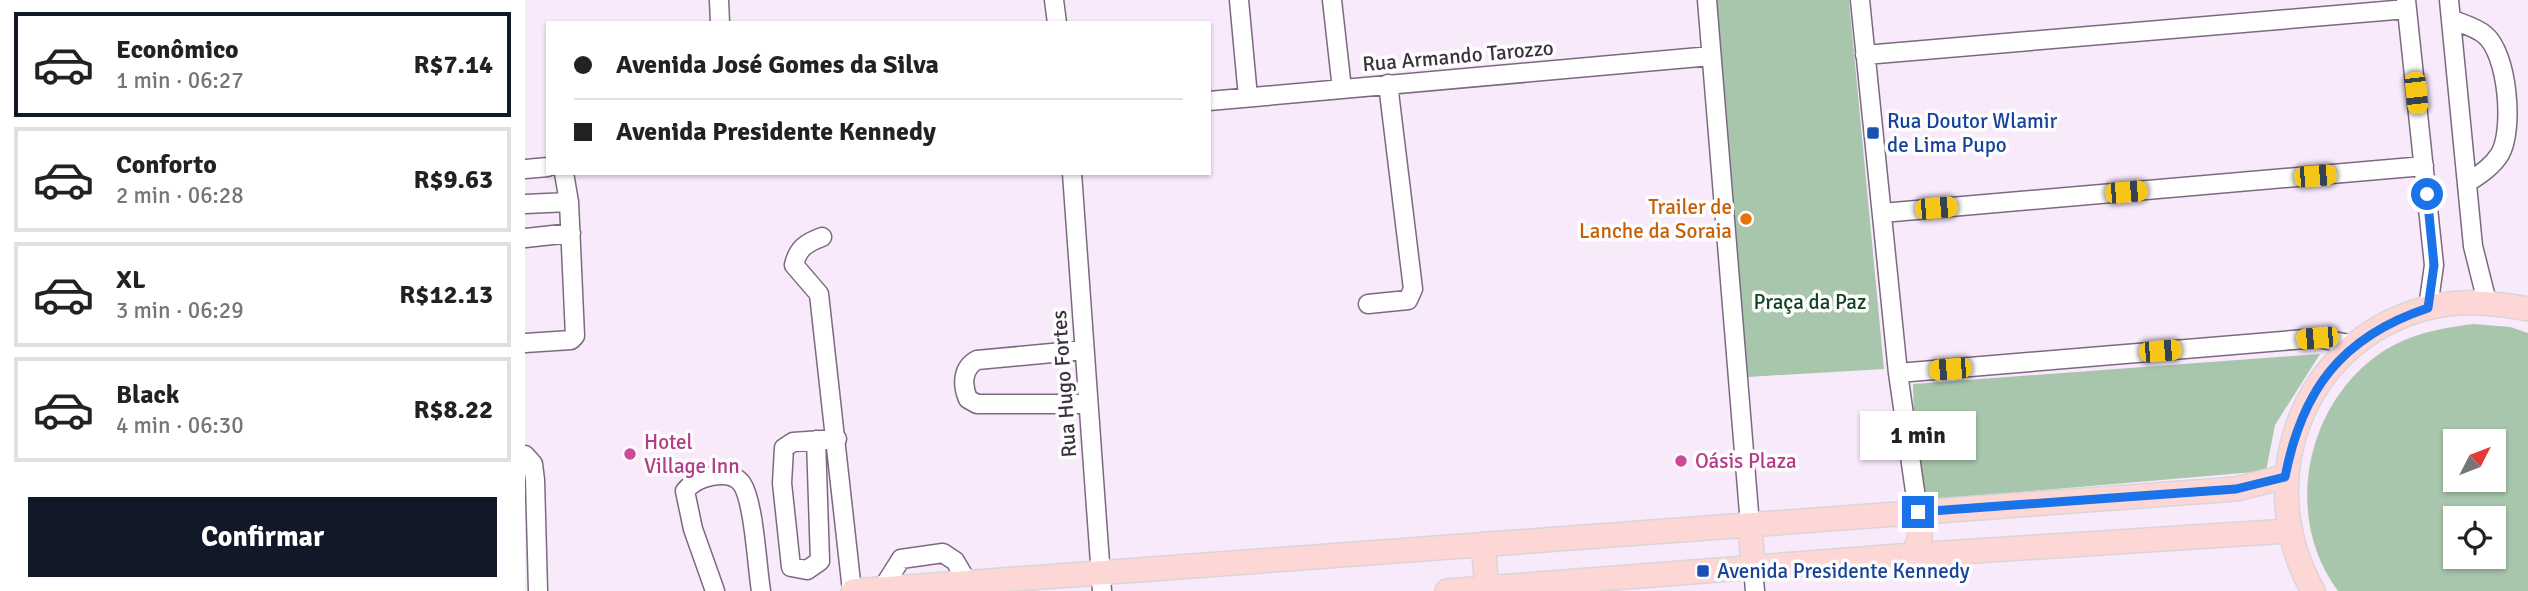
<!DOCTYPE html>
<html lang="pt">
<meta charset="utf-8">
<style>
body{margin:0;font-family:Signika,sans-serif;background:#f2f2f2;color:#222;height:100vh;display:flex;flex-direction:column;font-size:26px;white-space:nowrap}
*{box-sizing:border-box;margin:0}
p{font-size:23px;color:#767676}
.icon{flex:none;width:38px;height:38px;fill:none;stroke:currentColor;stroke-width:2;stroke-linecap:round;stroke-linejoin:round}
.map{position:relative;flex:1;overflow:hidden}
.details{display:flex;flex-direction:column;background:#fff;width:525px}
.details>*{flex:none}
.guide{position:absolute;left:21px;top:21px;width:665px;height:154px;border-radius:0px;box-shadow:0 2px 5px #0004;display:grid;align-content:center;height:154px;padding:0 28px;background:#fff}
.needle{width:46px;rotate:48deg}
.buttons{position:absolute;left:1918px;top:429px;display:grid;gap:14px}
.buttons a{display:grid;place-items:center;width:63px;height:63px;border-radius:0px;background:#fff;box-shadow:0 2px 5px #0004;font-size:35px}
.end{position:absolute;width:32px;height:32px;margin:-16px;border:9px solid #1a73e8;background:#fff;box-shadow:0 0 0 4px #fff}
.from{border-radius:50%}
.bubble{position:absolute;height:49px;border-radius:0px;background:#fff;box-shadow:0 2px 5px #0004;font-size:23px;font-weight:700;line-height:49px;text-align:center}
.car{position:absolute;width:21px;height:42px;margin:-21px -10px;border-radius:9px;box-shadow:0 0 5px 2px #0007;background:linear-gradient(#f5c518 24%,#345 0 40%,#f5c518 0 76%,#345 0 86%,#f5c518 0)}
.guide b{display:flex;align-items:center;gap:24px;height:66px;font-size:26px}
.guide b+b{border-top:2px solid #e0e0e0}
.guide i{width:18px;height:18px;background:#222}
ul{padding:12px 0 0;list-style:none}
li{display:flex;align-items:center;gap:21px;height:105px;margin:0 14px 10px;padding:0 14px;border:4px solid #e0e0e0;border-radius:0px}
li div{flex:1}
li b{display:block;font-size:26px}
li em{font-style:normal;font-weight:700}
li.active{border-color:#111827}
li>.icon{width:63px;height:63px;stroke-width:1.5}
.action{display:flex;gap:14px;margin-top:auto;padding:14px 28px}
.action a{flex:1;height:80px;border-radius:0px;background:#111827;color:#fff;font-size:28px;font-weight:700;line-height:80px;text-align:center}
main{display:flex;flex:1;min-height:0}
.map>svg:first-child{display:block}
</style>
<main>
<section class="details">
<ul>
<li class="active"><svg class="icon" aria-label="car" viewBox="0 0 24 24"><path d="M5 17H2v-5l4-1 3-4h7l3 4 3 1v5h-3M9 17h6M6 11h13"/><circle cx="7" cy="17" r="2"/><circle cx="17" cy="17" r="2"/></svg><div><b>Econômico</b><p>1 min · 06:27</p></div><em>R$7.14</em></li>
<li><svg class="icon" aria-label="car" viewBox="0 0 24 24"><path d="M5 17H2v-5l4-1 3-4h7l3 4 3 1v5h-3M9 17h6M6 11h13"/><circle cx="7" cy="17" r="2"/><circle cx="17" cy="17" r="2"/></svg><div><b>Conforto</b><p>2 min · 06:28</p></div><em>R$9.63</em></li>
<li><svg class="icon" aria-label="car" viewBox="0 0 24 24"><path d="M5 17H2v-5l4-1 3-4h7l3 4 3 1v5h-3M9 17h6M6 11h13"/><circle cx="7" cy="17" r="2"/><circle cx="17" cy="17" r="2"/></svg><div><b>XL</b><p>3 min · 06:29</p></div><em>R$12.13</em></li>
<li><svg class="icon" aria-label="car" viewBox="0 0 24 24"><path d="M5 17H2v-5l4-1 3-4h7l3 4 3 1v5h-3M9 17h6M6 11h13"/><circle cx="7" cy="17" r="2"/><circle cx="17" cy="17" r="2"/></svg><div><b>Black</b><p>4 min · 06:30</p></div><em>R$8.22</em></li>
</ul>
<div class="action"><a>Confirmar</a></div>
</section>
<div class="map">
<svg width="2003" height="591" viewBox="0 0 2003 591">
<rect width="100%" height="100%" fill="#f8eafb"/>
<!-- green -->
<path fill="#a8c6ac" fill-rule="evenodd" d="M1190,0H1324L1359,369L1223,377Z
M1949,324L1985,327L2003,333V591H1813C1759,519 1779,410 1850,357C1879,335 1914,328 1949,324ZM1969,441V480H1930V441ZM1969,518V556H1930V518Z
M1795,354L1750,425L1741,471L1391,501L1388,384Z"/>
<g fill="none" stroke-linecap="round" stroke-linejoin="round">
<defs>
<path id="minor" d="M194,0L195,23
M529,0L532,23
M714,0L723,97
M807,0L817,89
M1182,0L1225,525
M1335,0L1373,373L1393,512
M1881,0L1909,265L1903,308
M1924,0L1948,246L1962,302
M1926,19C1937,24 1951,27 1960,35C1983,54 1989,130 1975,154C1967,167 1954,175 1942,183
M1340,55L1882,9
M684,101L1186,56
M0,169L23,167
M547,173L577,591
M0,204L44,202
M1357,213L1899,166
M297,237C281,243 273,248 269,265L294,294L327,591
M0,238L46,233
M843,304L883,300L888,289L863,84
M0,343L46,340L50,336L44,202L39,173
M559,350L452,360C437,368 437,385 443,399L452,404H563
M1373,373L1792,338L1830,345
M291,440L295,561L282,570L266,567L257,483L259,448L268,442L312,439
M0,455L8,464L10,480L13,591
M1228,567L1230,591
M357,589L376,559L418,553L430,561L443,583
M190,591L168,529L160,491C167,482 176,478 187,476C198,474 210,474 217,484C229,502 232,567 236,591"/>
<path id="major" d="M1225,525L1228,567
M958,544L962,588
M1387,555L1395,539L1393,512
M328,591L1711,489L1760,477
M922,591L1387,555L1764,531
M1788,591C1726,481 1776,341 1902,308C1936,299 1969,303 2003,309"/>
</defs>
<!-- minor casing -->
<use href="#minor" stroke="#7d6881" stroke-width="21"/>
<!-- major casing -->
<use href="#major" stroke="#d8d6d8" stroke-width="26"/>
<!-- minor -->
<use href="#minor" stroke="#fff" stroke-width="18"/>
<!-- major -->
<use href="#major" stroke="#fcd7d6" stroke-width="23"/>
</g>
<g fill="none" stroke-linecap="round" stroke-linejoin="round">
<!-- route -->
<path stroke="#1a73e8" stroke-width="9" d="M1393,512L1711,489L1760,477C1777,390 1816,337 1903,308L1909,265L1902,194"/>
</g>
<!-- markers -->
<g fill="#1a4fb4" stroke="#fdfdfd" stroke-width="2.5">
<rect x="1341" y="126" width="14" height="14" rx="3.5"/>
<rect x="1171" y="564" width="14" height="14" rx="3.5"/>
</g>
<circle fill="#e8710a" stroke="#fdfdfd" stroke-width="2.5" cx="1221" cy="219" r="7"/>
<g fill="#d1479c" stroke="#fdfdfd" stroke-width="2.5">
<circle cx="105" cy="454" r="7"/>
<circle cx="1156" cy="461" r="7"/>
</g>
<g text-anchor="middle" dominant-baseline="central" stroke-width="7" stroke-linejoin="round" paint-order="stroke">
<!-- street labels -->
<g font-size="21" fill="#3b323d" stroke="#fdfdfd">
<text transform="translate(933 56) rotate(-5)">Rua Armando Tarozzo</text>
<text transform="translate(539 384) rotate(-94)">Rua Hugo Fortes</text>
</g>
<!-- transit labels -->
<g font-size="21" fill="#164399" stroke="#fdfdfd" text-anchor="start">
<text x="1362" y="121">Rua Doutor Wlamir<tspan x="1362" dy="24">de Lima Pupo</tspan></text>
<text x="1192" y="571">Avenida Presidente Kennedy</text>
</g>
<!-- food labels -->
<g font-size="21" fill="#c56008" stroke="#fdfdfd" text-anchor="end">
<text x="1207" y="207">Trailer de<tspan x="1207" dy="24">Lanche da Soraia</tspan></text>
</g>
<!-- park labels -->
<g font-size="21" fill="#10431f" stroke="#fdfdfd">
<text x="1285" y="302">Praça da Paz</text>
</g>
<!-- hotel labels -->
<g font-size="21" fill="#b23c85" stroke="#fdfdfd" text-anchor="start">
<text x="119" y="442">Hotel<tspan x="119" dy="24">Village Inn</tspan></text>
<text x="1170" y="461">Oásis Plaza</text>
</g>
</g>
</svg>
<div class="buttons">
<a><svg class="needle" viewBox="-14 -14 28 28"><path d="M0-13l5 13h-10z" fill="#e53935"/><path d="M0 13l5-13h-10z" fill="#767676"/></svg></a>
<a><svg class="icon" aria-label="locate" viewBox="0 0 24 24"><circle cx="12" cy="12" r="6"/><path d="M12 2v4M12 18v4M2 12h4M18 12h4"/></svg></a>
</div>
<i class="end from" style="left:1902px;top:194px"></i>
<i class="end" style="left:1393px;top:512px"></i>
<div class="bubble" style="left:1335px;top:411px;width:116px">1 min</div>
<i class="car" style="left:1891px;top:93px;rotate:174deg"></i>
<i class="car" style="left:1790px;top:176px;rotate:85deg"></i>
<i class="car" style="left:1601px;top:192px;rotate:85deg"></i>
<i class="car" style="left:1411px;top:208px;rotate:85deg"></i>
<i class="car" style="left:1792px;top:338px;rotate:265deg"></i>
<i class="car" style="left:1635px;top:351px;rotate:85deg"></i>
<i class="car" style="left:1425px;top:369px;rotate:265deg"></i>
<div class="guide">
<b><i class="from"></i>Avenida José Gomes da Silva</b>
<b><i></i>Avenida Presidente Kennedy</b>
</div>
</div>
</main>
